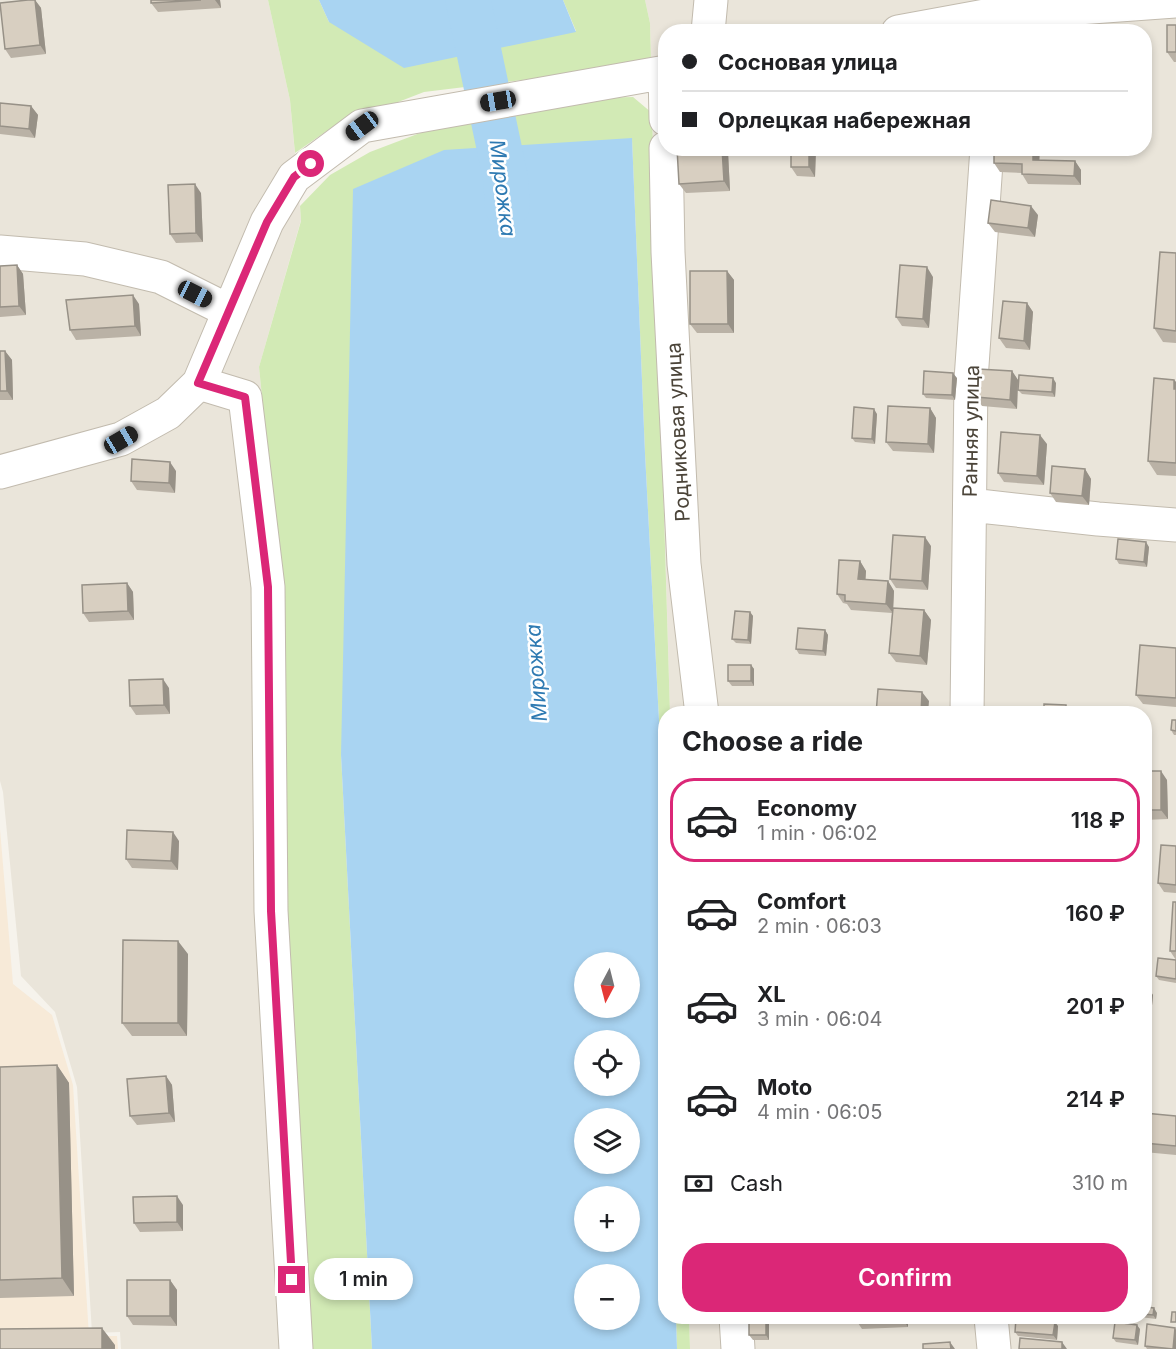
<!DOCTYPE html>
<meta charset="utf-8">
<style>
body{margin:0;font-family:Inter,sans-serif;background:#f6f6f6;color:#202124;height:100vh;display:flex;flex-direction:column;font-size:22px;white-space:nowrap}
*{box-sizing:border-box;margin:0}
p{font-size:20px;color:#757577}
.icon{flex:none;width:33px;height:33px;fill:none;stroke:currentColor;stroke-width:2;stroke-linecap:round;stroke-linejoin:round}
.map{position:relative;flex:1;overflow:hidden}
.panel{position:absolute;left:658px;top:706px;width:494px;height:618px;display:flex;flex-direction:column;background:#fff;border-radius:24px;box-shadow:0 3px 9px #0003}
.panel>*{flex:none}
.top-card{position:absolute;left:658px;top:24px;width:494px;height:132px;border-radius:24px;box-shadow:0 3px 9px #0003;display:grid;align-content:center;height:132px;padding:0 24px;background:#fff}
.needle{width:39px;rotate:187deg}
.fabs{position:absolute;left:574px;top:952px;display:grid;gap:12px}
.fabs a{display:grid;place-items:center;width:66px;height:66px;border-radius:50%;background:#fff;box-shadow:0 3px 9px #0003;font-size:30px}
.end{position:absolute;width:27px;height:27px;margin:-14px;border:8px solid #db2777;background:#fff;box-shadow:0 0 0 3px #fff}
.from{border-radius:50%}
.bubble{position:absolute;height:42px;border-radius:21px;background:#fff;box-shadow:0 3px 9px #0003;font-size:20px;font-weight:600;line-height:42px;text-align:center}
.car{position:absolute;width:18px;height:36px;margin:-18px -9px;border-radius:8px;box-shadow:0 0 4px 2px #0007;background:linear-gradient(#222 24%,#8ab4d8 0 40%,#222 0 76%,#8ab4d8 0 86%,#222 0)}
.top-card b{display:flex;align-items:center;gap:21px;height:57px;font-size:22px}
.top-card b+b{border-top:2px solid #e0e0e0}
.top-card i{width:15px;height:15px;background:#202124}
ul{padding:0;list-style:none}
li{display:flex;align-items:center;gap:18px;height:84px;margin:0 12px 9px;padding:0 12px;border:3px solid transparent;border-radius:24px}
li div{flex:1}
li b{display:block;font-size:22px}
li em{font-style:normal;font-weight:600}
li.active{border-color:#db2777}
li>.icon{width:54px;height:54px;stroke-width:1.5}
h2{padding:0 24px;font-size:27px;line-height:72px}
.pay{display:flex;align-items:center;gap:15px;height:66px;padding:0 24px;font-size:22px}
.pay p{margin-inline-start:auto}
.action{display:flex;gap:12px;margin-top:auto;padding:12px 24px}
.action a{flex:1;height:69px;border-radius:24px;background:#db2777;color:#fff;font-size:24px;font-weight:600;line-height:69px;text-align:center}
.map>svg:first-child{display:block}
</style>
<div class="map">
<svg width="1176" height="1349" viewBox="0 0 1176 1349">
<rect width="100%" height="100%" fill="#f6f3ec"/>
<!-- residential -->
<path fill="#eae5da" fill-rule="evenodd" d="M0,0H268L290,100L301,220L259,367L272,496L297,1349H121L120,1332L92,1333L77,1087L55,1012L21,976L3,792L0,781Z
M645,0H1176V1349H690L689,1317H1144V714H670L650,23ZM666,32H1144V148H666Z"/>
<!-- commercial -->
<path fill="#f7ead8" d="M0,829L13,984L52,1015L73,1085L89,1336H117L118,1349H0Z"/>
<!-- green -->
<path fill="#d2eab5" d="M268,0H319L329,22L576,31L563,0H645L650,23L651,60L555,76L424,92L331,128L295,153L290,100Z
M633,97L652,113L670,714H666V900L664,816L645,453L632,139L341,755L372,1349H297L272,496L259,367L301,221L300,206L330,175L370,152L428,130L594,98Z
M676,1317H689L690,1349H677Z"/>
<!-- water -->
<path fill="#a9d4f2" fill-rule="evenodd" d="M319,0H563L576,32L404,68L329,22Z
M632,138L645,453L664,816L666,900V1317H676L677,1349H372L341,755L353,189L444,150ZM585,963H630V1008H585ZM585,1041H630V1086H585ZM585,1119H630V1164H585ZM585,1197H630V1242H585ZM585,1275H630V1320H585Z"/>
<g fill="none" stroke-linecap="round" stroke-linejoin="round">
<!-- river -->
<path stroke="#a9d4f2" stroke-width="45" d="M468,0L506,180L507,206"/>
<defs>
<path id="minor" d="M708,32L711,0
M898,32L996,14L1176,1
M665,72L666,119
M666,148L668,252L684,564L702,714
M0,252L85,259L161,277L229,311
M199,383L245,397L268,587L271,911L296,1349
M0,472L121,439L168,413L199,383L267,222L294,177L362,126L666,72
M970,505L1098,519L1176,525
M967,714L971,380L987,148
M736,1317L738,1349
M991,1317L994,1349"/>
</defs>
<!-- minor casing -->
<use href="#minor" stroke="#c2bbae" stroke-width="35"/>
<!-- minor -->
<use href="#minor" stroke="#fff" stroke-width="33"/>
</g>
<!-- wall -->
<path fill="#bab2a6" d="M28,0H35L41,8L46,54L11,58L5,49Z
M151,0H220L221,8L158,12L151,3Z
M1176,25V62H1174L1167,52Z
M0,103L31,106L38,115L35,138L0,134Z
M816,148L815,177L797,176L791,167Z
M728,152L730,191L686,193L679,184Z
M1040,160L1075,161L1081,170V185L1028,184L1022,174V173L1000,172L994,163Z
M201,193L203,242L176,243L170,234Z
M1038,215L1035,237L995,232L988,223Z
M1176,253V343L1163,342L1154,328Z
M17,265L23,274L26,315L0,317V266Z
M727,271L734,280V333H697L690,324Z
M933,277L929,328L902,326L896,317Z
M1027,303L1033,312L1030,350L1006,348L999,338Z
M139,304L141,336L76,340L70,330Z
M0,351H5L12,360L13,400H0Z
M1012,371L1018,380L1017,409L982,406L976,397Z
M957,378L955,400L926,398L923,394Z
M1174,380L1176,382V476L1157,475L1148,461Z
M1056,383L1055,397L1022,394L1018,390Z
M930,408L936,418L934,453L893,451L886,442Z
M877,414L875,444L855,442L852,438Z
M1047,444L1044,485L1004,482L998,473Z
M1085,469L1091,479L1089,505L1056,502L1050,493Z
M176,471L175,493L137,490L131,481Z
M931,546L928,590L896,588L890,579Z
M1149,547L1147,567L1119,564L1116,559Z
M860,561L866,571L865,580L888,581L894,591L893,608L924,610L931,620L927,665L896,662L889,653L892,613L851,610L847,604L843,603L837,594Z
M127,583L133,592L134,620L89,622L83,613Z
M750,612L753,616L751,644L736,643L732,639Z
M825,630L828,635L826,656L799,654L796,649Z
M1176,648V707L1143,704L1136,695Z
M751,665L754,669V686H732L728,681Z
M169,688L170,714L136,715L130,706Z
M1069,709V714H1046L1044,712Z
M1176,720V735H1174L1171,730Z
M1144,771L1167,780L1168,819L1144,820Z
M179,841L178,870L132,868L126,859Z
M1176,846V893L1164,892L1158,883Z
M1176,902V960L1170,951Z
M188,954L187,1036H132L122,1023Z
M1176,960V983L1159,980L1156,976Z
M1144,989L1153,995L1151,1016L1144,1015Z
M57,1065L69,1083L74,1296L0,1298V1067Z
M166,1076L172,1085L175,1122L137,1125L130,1116Z
M1144,1113L1176,1116V1155L1144,1152Z
M183,1205V1231L140,1232L134,1223Z
M170,1280L177,1290V1326L133,1325L127,1316Z
M1144,1307L1157,1313L1156,1319L1140,1317H1144Z
M769,1317V1340H753L749,1335Z
M856,1317H908V1327L862,1329L856,1320Z
M1027,1317H1059L1058,1322L1043,1321L1058,1326L1057,1340L1018,1336L1015,1332L1029,1319Z
M1140,1329L1138,1345L1116,1342L1113,1338Z
M1145,1346L1176,1349H1147Z"/>
<!-- shaded-wall -->
<path fill="#979187" d="M35,0L41,8L46,54L40,45Z
M215,0H220L221,8Z
M31,106L38,115L35,138L29,129Z
M722,148H726L728,152L730,191L724,181Z
M809,148H816L815,177L809,167Z
M1033,148H1040L1039,169L1033,160Z
M1075,161L1081,170V185L1074,176Z
M195,184L201,193L203,242L196,233Z
M1031,206L1038,215L1035,237L1028,228Z
M17,265L23,274L26,315L19,306Z
M927,267L933,277L929,328L923,319Z
M727,271L734,280V333L728,324Z
M133,295L139,304L141,336L135,326Z
M1027,303L1033,312L1030,350L1024,341Z
M5,351L12,360L13,400L7,391Z
M1012,371L1018,380L1017,409L1010,400Z
M953,373L957,378L955,400L952,395Z
M1053,378L1056,383L1055,397L1052,392Z
M1174,380L1176,382V392L1174,389Z
M930,408L936,418L934,453L928,444Z
M874,409L877,414L875,444L872,439Z
M1040,435L1047,444L1044,485L1037,476Z
M170,462L176,471L175,493L169,483Z
M1085,469L1091,479L1089,505L1082,496Z
M925,537L931,546L928,590L922,581Z
M1146,542L1149,547L1147,567L1144,562Z
M860,561L866,571L865,589L858,579Z
M888,581L894,591L893,613L886,604Z
M127,583L133,592L134,620L128,611Z
M924,610L931,620L927,665L920,656Z
M750,612L753,616L751,644L748,640Z
M825,630L828,635L826,656L823,651Z
M751,665L754,669V686L751,681Z
M163,679L169,688L170,714L164,705Z
M922,692L929,701L928,714H921Z
M1066,705L1069,709V714H1067L1065,712Z
M1161,771L1167,780L1168,819L1161,810Z
M173,832L179,841L178,870L171,861Z
M178,941L188,954L187,1036L178,1023Z
M1150,990L1153,995L1151,1016L1148,1011Z
M57,1065L69,1083L74,1296L62,1278Z
M166,1076L172,1085L175,1122L169,1113Z
M177,1196L183,1205V1231L177,1222Z
M170,1280L177,1290V1326L170,1316Z
M1154,1308L1157,1313L1156,1319L1153,1315Z
M766,1317H769V1340L766,1335Z
M901,1317H908V1327L902,1318Z
M1055,1322L1058,1326L1057,1340L1053,1335Z
M1137,1325L1140,1329L1138,1345L1135,1340Z
M102,1328L115,1345V1349H102Z
M1175,1328L1176,1330V1349H1173Z
M950,1342L955,1349H951Z
M1062,1342L1067,1349H1062Z"/>
<!-- building -->
<path fill="#d8cfc1" stroke="#979187" stroke-width="1.5" d="M28,0H35L40,45L5,49L0,3Z
M151,0H201L151,3Z
M1167,25H1176V52H1167Z
M0,103L31,106L29,129L0,126Z
M677,148H722L724,181L679,184Z
M791,148H809V167H791Z
M994,148H1033V160L1075,161L1074,176L1022,174V164L994,163Z
M195,184L196,233L170,234L168,185Z
M991,200L1031,206L1028,228L988,223Z
M1160,252L1176,253V331L1154,328Z
M17,265L19,306L0,307V266Z
M900,265L927,267L923,319L896,317Z
M690,271H727L728,324H690Z
M133,295L135,326L70,330L66,300Z
M1003,301L1027,303L1024,341L999,338Z
M0,351H5L7,391H0Z
M978,369L1012,371L1010,400L976,397Z
M924,371L953,373L952,395L923,394Z
M1019,375L1053,378L1052,392L1018,390Z
M1154,378L1174,380V389H1176V463L1148,461Z
M888,406L930,408L928,444L886,442Z
M854,407L874,409L872,439L852,438Z
M1001,432L1040,435L1037,476L998,473Z
M132,459L170,462L169,483L131,481Z
M1052,466L1085,469L1082,496L1050,493Z
M893,535L925,537L922,581L890,579Z
M1118,539L1146,542L1144,562L1116,559Z
M839,560L860,561L858,579L888,581L886,604L845,601V595L837,594Z
M127,583L128,611L83,613L82,585Z
M893,608L924,610L920,656L889,653Z
M735,611L750,612L748,640L732,639Z
M798,628L825,630L823,651L796,649Z
M1140,645L1176,648V698L1136,695Z
M728,665H751V681H728Z
M163,679L164,705L130,706L129,680Z
M878,689L922,692L921,714H876Z
M1044,704L1066,705L1065,712H1044Z
M1172,720H1176V731L1171,730Z
M1144,771H1161V810H1144Z
M127,830L173,832L171,861L126,859Z
M1161,845L1176,846V885L1158,883Z
M1173,902H1176V951H1170Z
M123,940L178,941V1023H122Z
M1158,958L1176,960V979L1156,976Z
M1144,989L1150,990L1148,1011H1144Z
M57,1065L62,1278L0,1280V1067Z
M166,1076L169,1113L130,1116L127,1079Z
M1144,1113L1176,1116V1146L1144,1143Z
M177,1196V1222L134,1223L133,1197Z
M127,1280H170V1316H127Z
M1144,1307L1154,1308L1153,1315L1144,1314Z
M1172,1312H1176V1322H1171Z
M749,1317H766V1335H749Z
M856,1317H901L902,1318L856,1320Z
M1016,1318L1055,1322L1053,1335L1015,1332Z
M1115,1322L1137,1325L1135,1340L1113,1338Z
M1147,1324L1175,1328L1173,1349L1145,1346Z
M102,1328V1349H0V1329Z
M1020,1338L1062,1342V1349H1019Z
M950,1342L951,1349H923V1344Z"/>
<g fill="none" stroke-linecap="round" stroke-linejoin="round">
<!-- route -->
<path stroke="#db2777" stroke-width="8" d="M292,1280L271,911L268,587L245,397L198,383L267,222L294,177L311,164"/>
</g>
<g text-anchor="middle" dominant-baseline="central" stroke-width="5" stroke-linejoin="round" paint-order="stroke">
<!-- street labels -->
<g font-size="20" fill="#4b4439" stroke="#fff">
<text transform="translate(971 431) rotate(-89)">Ранняя улица</text>
<text transform="translate(678 432) rotate(-93)">Родниковая улица</text>
</g>
<!-- water labels -->
<g font-size="21" font-style="italic" fill="#2e7ab2" stroke="#fff">
<text transform="translate(503 188) rotate(83)">Мирожка</text>
<text transform="translate(536 673) rotate(-94)">Мирожка</text>
</g>
</g>
</svg>
<div class="fabs">
<a><svg class="needle" viewBox="-14 -14 28 28"><path d="M0-13l5 13h-10z" fill="#e53935"/><path d="M0 13l5-13h-10z" fill="#757577"/></svg></a>
<a><svg class="icon" aria-label="locate" viewBox="0 0 24 24"><circle cx="12" cy="12" r="6"/><path d="M12 2v4M12 18v4M2 12h4M18 12h4"/></svg></a>
<a><svg class="icon" aria-label="layers" viewBox="0 0 24 24"><path d="M12 4l9 5-9 5-9-5zM3 14l9 5 9-5"/></svg></a>
<a>+</a>
<a>−</a>
</div>
<i class="end from" style="left:311px;top:164px"></i>
<i class="end" style="left:292px;top:1280px"></i>
<div class="bubble" style="left:314px;top:1258px;width:99px">1 min</div>
<i class="car" style="left:498px;top:101px;rotate:260deg"></i>
<i class="car" style="left:362px;top:126px;rotate:233deg"></i>
<i class="car" style="left:195px;top:294px;rotate:117deg"></i>
<i class="car" style="left:121px;top:440px;rotate:60deg"></i>
<div class="top-card">
<b><i class="from"></i>Сосновая улица</b>
<b><i></i>Орлецкая набережная</b>
</div>
<section class="panel">
<h2>Choose a ride</h2>
<ul>
<li class="active"><svg class="icon" aria-label="car" viewBox="0 0 24 24"><path d="M5 17H2v-5l4-1 3-4h7l3 4 3 1v5h-3M9 17h6M6 11h13"/><circle cx="7" cy="17" r="2"/><circle cx="17" cy="17" r="2"/></svg><div><b>Economy</b><p>1 min · 06:02</p></div><em>118 ₽</em></li>
<li><svg class="icon" aria-label="car" viewBox="0 0 24 24"><path d="M5 17H2v-5l4-1 3-4h7l3 4 3 1v5h-3M9 17h6M6 11h13"/><circle cx="7" cy="17" r="2"/><circle cx="17" cy="17" r="2"/></svg><div><b>Comfort</b><p>2 min · 06:03</p></div><em>160 ₽</em></li>
<li><svg class="icon" aria-label="car" viewBox="0 0 24 24"><path d="M5 17H2v-5l4-1 3-4h7l3 4 3 1v5h-3M9 17h6M6 11h13"/><circle cx="7" cy="17" r="2"/><circle cx="17" cy="17" r="2"/></svg><div><b>XL</b><p>3 min · 06:04</p></div><em>201 ₽</em></li>
<li><svg class="icon" aria-label="car" viewBox="0 0 24 24"><path d="M5 17H2v-5l4-1 3-4h7l3 4 3 1v5h-3M9 17h6M6 11h13"/><circle cx="7" cy="17" r="2"/><circle cx="17" cy="17" r="2"/></svg><div><b>Moto</b><p>4 min · 06:05</p></div><em>214 ₽</em></li>
</ul>
<div class="pay"><svg class="icon" aria-label="cash" viewBox="0 0 24 24"><path d="M3 7h18v10H3z"/><circle cx="12" cy="12" r="2"/></svg>Cash<p>310 m</p></div>
<div class="action"><a>Confirm</a></div>
</section>
</div>
